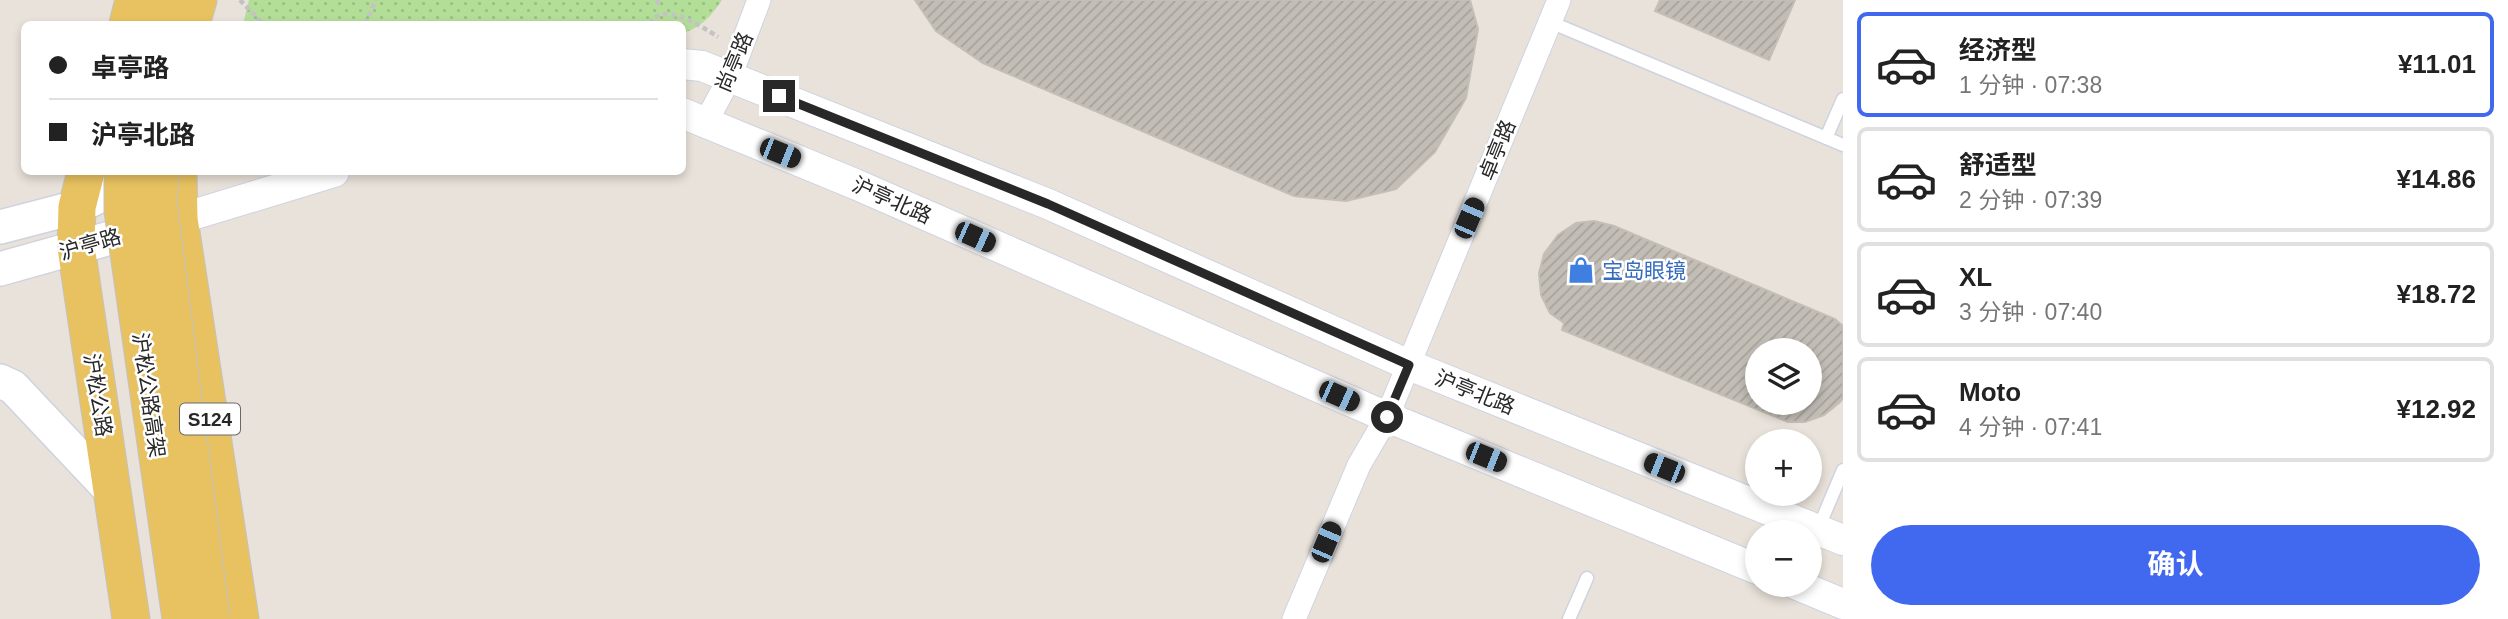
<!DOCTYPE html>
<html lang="zh">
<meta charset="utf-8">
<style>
body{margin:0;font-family:Arial,"Noto Sans SC",sans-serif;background:#f6f6f6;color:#222;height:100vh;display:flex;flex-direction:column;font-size:26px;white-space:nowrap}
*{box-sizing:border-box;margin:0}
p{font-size:23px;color:#767676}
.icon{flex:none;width:38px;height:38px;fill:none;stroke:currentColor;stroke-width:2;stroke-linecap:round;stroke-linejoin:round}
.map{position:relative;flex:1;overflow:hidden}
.drawer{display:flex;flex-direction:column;background:#fff;width:665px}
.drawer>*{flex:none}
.banner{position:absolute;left:21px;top:21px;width:665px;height:154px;border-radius:10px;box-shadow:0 4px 10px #0003;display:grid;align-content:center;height:154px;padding:0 28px;background:#fff}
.tools{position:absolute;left:1745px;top:338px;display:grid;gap:14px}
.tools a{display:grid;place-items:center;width:77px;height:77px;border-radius:50%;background:#fff;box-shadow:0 4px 10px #0003;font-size:35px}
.end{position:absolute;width:32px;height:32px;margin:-16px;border:9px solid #282828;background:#fff;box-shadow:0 0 0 4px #fff}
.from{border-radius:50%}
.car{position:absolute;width:21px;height:42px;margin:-21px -10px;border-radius:9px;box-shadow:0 0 5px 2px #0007;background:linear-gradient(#222 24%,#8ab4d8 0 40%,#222 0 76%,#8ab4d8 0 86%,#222 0)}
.banner b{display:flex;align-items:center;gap:24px;height:66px;font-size:26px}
.banner b+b{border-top:2px solid #e0e0e0}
.banner i{width:18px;height:18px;background:#222}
ul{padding:12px 0 0;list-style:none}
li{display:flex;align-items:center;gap:21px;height:105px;margin:0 14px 10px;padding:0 14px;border:4px solid #e0e0e0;border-radius:10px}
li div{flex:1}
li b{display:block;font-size:26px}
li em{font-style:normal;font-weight:700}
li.on{border-color:#4169ef}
li>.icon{width:63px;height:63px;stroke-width:1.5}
.cta{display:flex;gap:14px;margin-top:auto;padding:14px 28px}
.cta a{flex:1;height:80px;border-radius:42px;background:#4169ef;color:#fff;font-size:28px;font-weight:700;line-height:80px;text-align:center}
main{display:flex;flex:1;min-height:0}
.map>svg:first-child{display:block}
</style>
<main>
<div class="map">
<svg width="1843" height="619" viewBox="0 0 1843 619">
<defs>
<pattern id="grass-dots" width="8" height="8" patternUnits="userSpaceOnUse" patternTransform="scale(1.75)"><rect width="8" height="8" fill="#b3de98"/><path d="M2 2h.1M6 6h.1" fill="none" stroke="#9abe83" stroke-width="1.8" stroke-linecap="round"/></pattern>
<pattern id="building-hatch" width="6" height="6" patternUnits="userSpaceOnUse" patternTransform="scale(1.75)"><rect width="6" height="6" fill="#c2bdb5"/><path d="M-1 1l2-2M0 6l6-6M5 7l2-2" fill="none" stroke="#a7a29c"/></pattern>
</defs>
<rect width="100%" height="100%" fill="#e9e2da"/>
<!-- grass -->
<path fill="url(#grass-dots)" d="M249,0H722C712,15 701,28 683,33L682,24H243Z"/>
<!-- building -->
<path fill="url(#building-hatch)" stroke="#c4beb4" stroke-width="2" fill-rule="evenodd" d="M915,0H1470L1478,29L1466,98L1435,152L1396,189L1346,201L1294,196L983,63L936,31Z
M1660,0H1795L1769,60L1655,11Z
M1594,221L1614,226L1835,319L1843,326V398L1840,402L1824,415L1805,422H1788L1562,330L1564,323L1550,313L1541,295L1539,273L1544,254L1558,235L1576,223ZM1757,350H1810V402H1757Z"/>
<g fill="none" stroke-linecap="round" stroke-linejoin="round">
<defs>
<path id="service" d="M1550,22L1843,145
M1826,138L1843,99
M1810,548L1843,470
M1569,619L1587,578"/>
<path id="minor" d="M706,122L730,77L759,0
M1294,619L1359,465L1387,417L1559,0"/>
<path id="tertiary" d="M682,64L702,66L1048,204L1409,365L1843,540
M682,113L855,184L1387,417L1757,569
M179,219L334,172
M1795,584L1843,604"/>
<path id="secondary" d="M0,227L77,207L145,174
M0,269L153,226
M0,381L13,387L113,493"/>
<path id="primary" d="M128,24L134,0
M155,24L162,0
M191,24L198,0
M86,172L77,207L76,247L131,619
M178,172L179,219L240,619"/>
</defs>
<!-- service casing -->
<use href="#service" stroke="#cfd3e0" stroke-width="15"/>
<!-- minor casing -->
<use href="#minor" stroke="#cfd3e0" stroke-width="25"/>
<!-- tertiary casing -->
<use href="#tertiary" stroke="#cfd3e0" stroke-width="32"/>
<!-- secondary casing -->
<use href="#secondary" stroke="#cfd3e0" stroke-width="36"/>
<!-- primary casing -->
<use href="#primary" stroke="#c3c3c3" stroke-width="39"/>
<!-- path -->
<path stroke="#c3c3c3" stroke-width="4.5" stroke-dasharray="5 3.5" stroke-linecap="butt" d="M240,0L263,24
M657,0L660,7
M365,24L376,0
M650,24C660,0 700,25 718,37"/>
<!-- service -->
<use href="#service" stroke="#fff" stroke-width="12"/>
<!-- minor -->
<use href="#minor" stroke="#fff" stroke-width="23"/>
<!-- tertiary -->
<use href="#tertiary" stroke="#fff" stroke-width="30"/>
<!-- secondary -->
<use href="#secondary" stroke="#fff" stroke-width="33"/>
<!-- primary -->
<use href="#primary" stroke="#e8c260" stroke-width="37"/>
<defs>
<path id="primary-bridge" d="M123,172V211L181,619
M160,172L158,202L211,619"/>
</defs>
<!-- primary-bridge casing -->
<use href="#primary-bridge" stroke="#c3c3c3" stroke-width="39" stroke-linecap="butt"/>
<!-- primary-bridge -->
<use href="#primary-bridge" stroke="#e8c260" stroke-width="37"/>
</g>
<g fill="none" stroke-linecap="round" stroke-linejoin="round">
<!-- route -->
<path stroke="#282828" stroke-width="9" d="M779,96L1048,204L1409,365L1387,417"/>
</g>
<!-- icons -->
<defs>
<symbol id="shop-bare" viewBox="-9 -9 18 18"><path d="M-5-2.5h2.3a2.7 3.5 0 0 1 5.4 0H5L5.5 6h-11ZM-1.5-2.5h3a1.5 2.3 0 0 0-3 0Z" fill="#3f7fe0" stroke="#fff" stroke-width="2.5" paint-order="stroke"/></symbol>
</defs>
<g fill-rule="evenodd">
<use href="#shop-bare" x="1562" y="251" width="38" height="38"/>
</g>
<g text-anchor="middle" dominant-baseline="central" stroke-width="5" stroke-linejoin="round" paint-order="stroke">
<!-- shield labels -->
<rect fill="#fff" stroke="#686868" stroke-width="2" x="180" y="403.5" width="60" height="31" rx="5"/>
<g font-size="19" font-weight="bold" fill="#282828">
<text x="210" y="419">S124</text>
</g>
<!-- street labels -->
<g font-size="21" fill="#282828" stroke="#fff">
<text transform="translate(734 62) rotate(-67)">尚亭路</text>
<text transform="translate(1497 150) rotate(-68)">卓亭路</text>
<text transform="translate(892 200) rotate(24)">沪亭北路</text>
<text transform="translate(90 244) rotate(-16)">沪亭路</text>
<text transform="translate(1475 392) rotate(22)">沪亭北路</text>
<text transform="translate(98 395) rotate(81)">沪松公路</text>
<text transform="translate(149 395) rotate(82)">沪松公路高架</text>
</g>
<!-- shop labels -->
<g font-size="21" fill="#366cbe" stroke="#fff" text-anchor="start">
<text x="1602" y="270">宝岛眼镜</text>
</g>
</g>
</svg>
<div class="tools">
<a><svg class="icon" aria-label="layers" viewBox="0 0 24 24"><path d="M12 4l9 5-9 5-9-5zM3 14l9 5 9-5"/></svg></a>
<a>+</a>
<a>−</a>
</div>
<i class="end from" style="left:1387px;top:417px"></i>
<i class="end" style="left:779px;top:96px"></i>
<i class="car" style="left:780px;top:153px;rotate:112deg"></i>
<i class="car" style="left:1469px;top:218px;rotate:23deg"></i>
<i class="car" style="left:975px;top:237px;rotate:114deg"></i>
<i class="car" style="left:1339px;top:396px;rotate:114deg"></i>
<i class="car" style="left:1486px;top:457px;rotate:112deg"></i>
<i class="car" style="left:1664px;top:468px;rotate:292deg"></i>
<i class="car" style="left:1326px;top:542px;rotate:23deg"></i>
<div class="banner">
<b><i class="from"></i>卓亭路</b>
<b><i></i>沪亭北路</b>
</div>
</div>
<section class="drawer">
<ul>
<li class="on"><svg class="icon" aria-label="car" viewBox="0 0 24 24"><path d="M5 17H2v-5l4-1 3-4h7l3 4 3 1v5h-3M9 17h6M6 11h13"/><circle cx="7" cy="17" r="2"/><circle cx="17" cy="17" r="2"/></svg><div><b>经济型</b><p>1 分钟 · 07:38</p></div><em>¥11.01</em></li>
<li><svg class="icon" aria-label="car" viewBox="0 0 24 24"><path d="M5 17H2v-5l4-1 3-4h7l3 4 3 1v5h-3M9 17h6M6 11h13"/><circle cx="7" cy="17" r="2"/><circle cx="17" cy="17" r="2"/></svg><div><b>舒适型</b><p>2 分钟 · 07:39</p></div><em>¥14.86</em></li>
<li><svg class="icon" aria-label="car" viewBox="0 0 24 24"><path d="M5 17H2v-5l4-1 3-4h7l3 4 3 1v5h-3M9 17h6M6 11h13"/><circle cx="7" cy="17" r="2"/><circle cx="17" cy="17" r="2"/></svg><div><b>XL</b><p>3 分钟 · 07:40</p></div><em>¥18.72</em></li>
<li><svg class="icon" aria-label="car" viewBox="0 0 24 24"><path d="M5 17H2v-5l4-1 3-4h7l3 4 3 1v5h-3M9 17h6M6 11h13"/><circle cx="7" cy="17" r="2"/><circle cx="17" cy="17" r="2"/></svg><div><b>Moto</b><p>4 分钟 · 07:41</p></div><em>¥12.92</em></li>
</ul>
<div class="cta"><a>确认</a></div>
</section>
</main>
